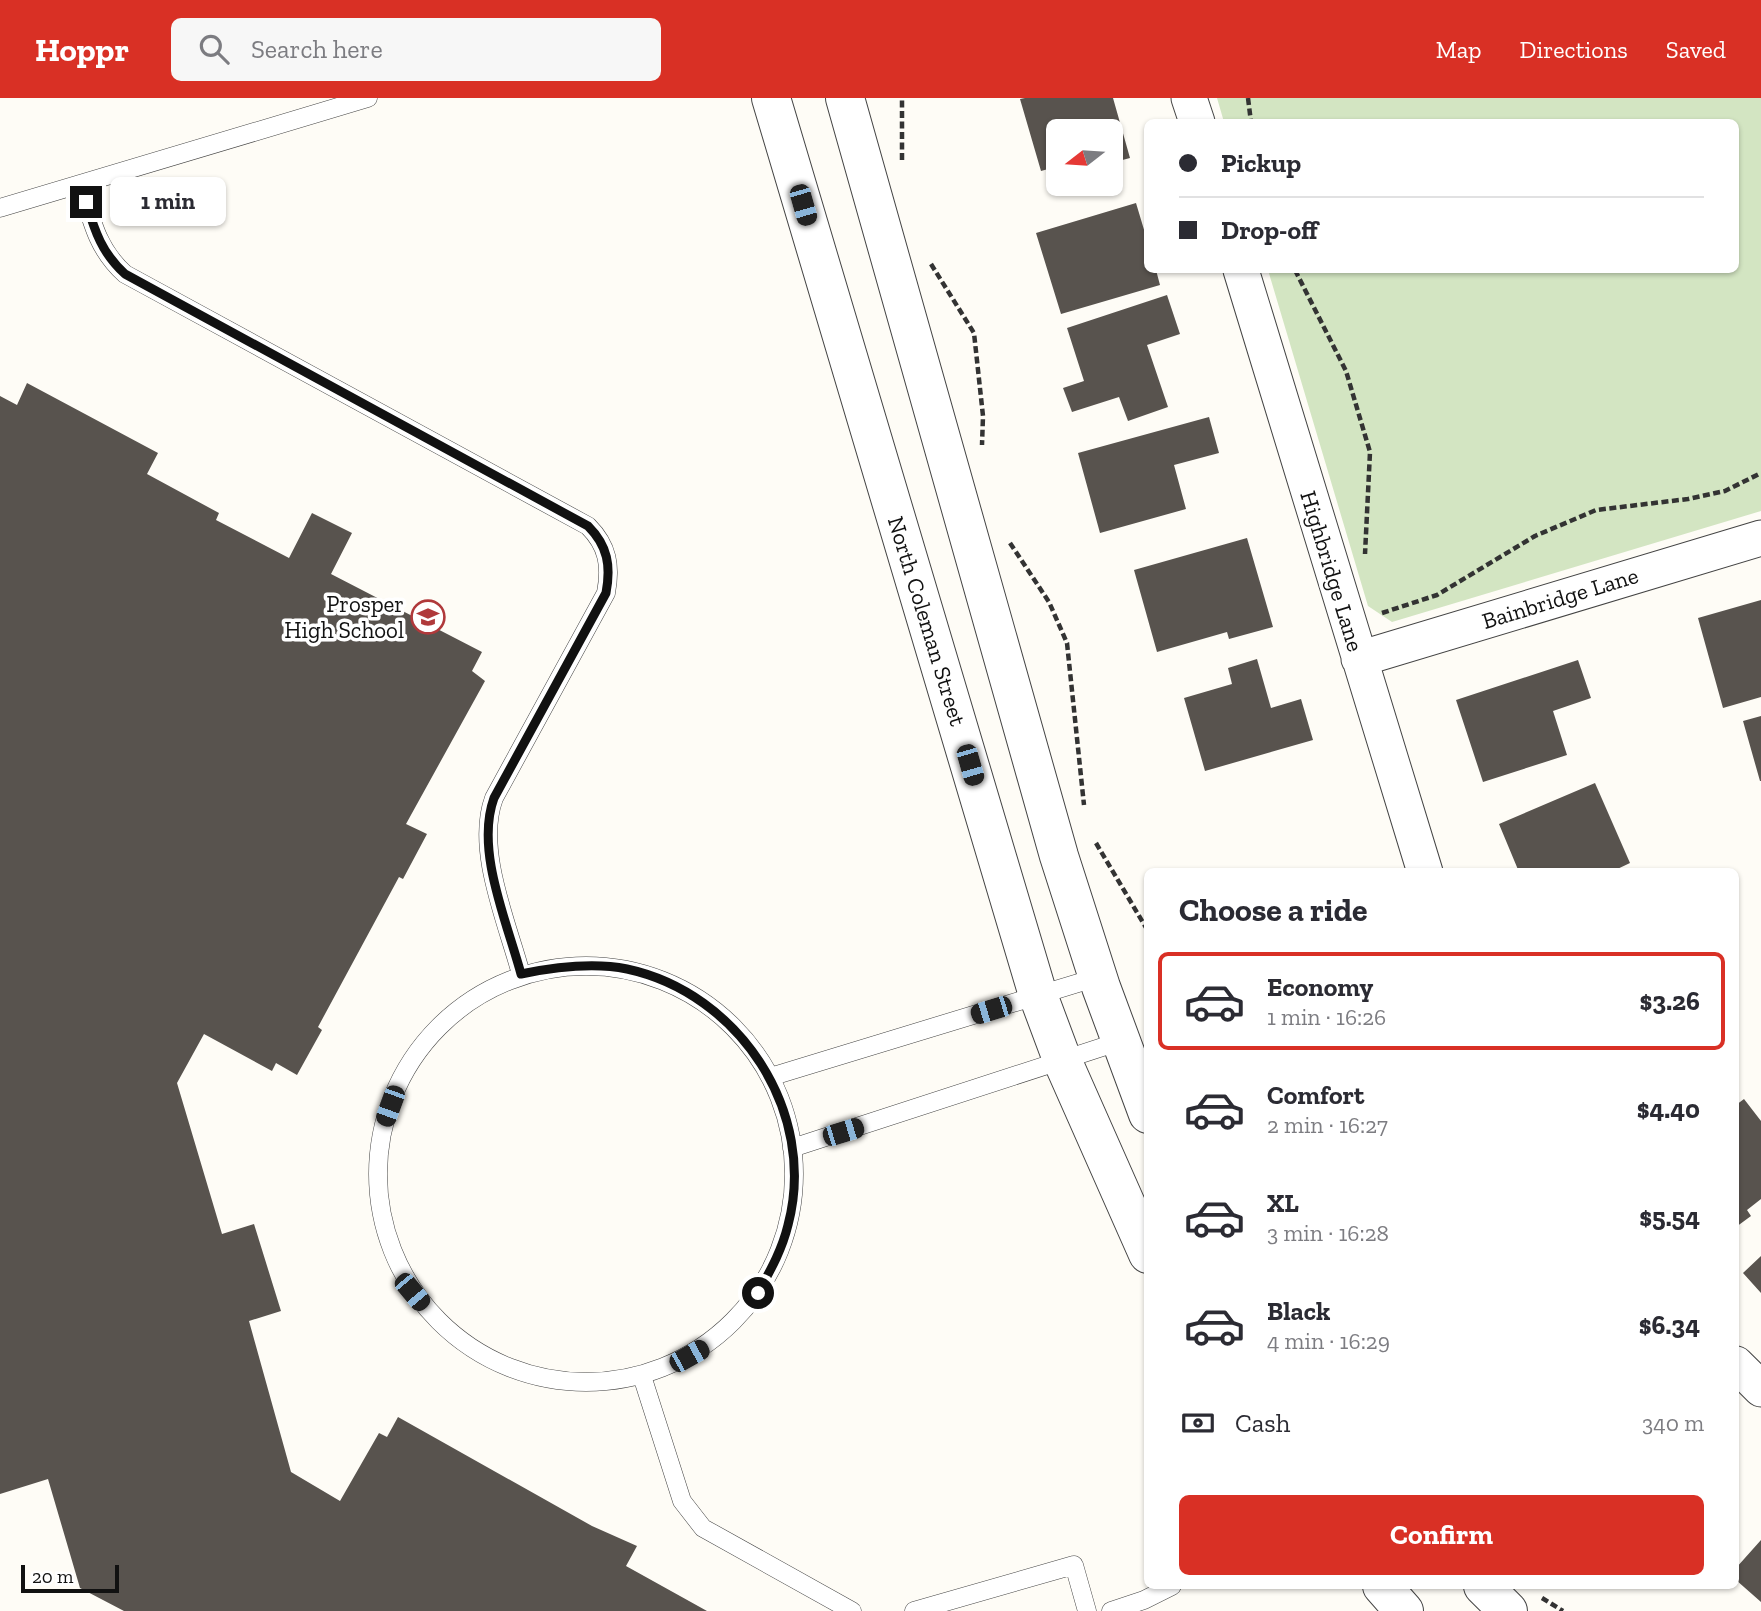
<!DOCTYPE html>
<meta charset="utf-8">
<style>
body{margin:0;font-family:"Zilla Slab",serif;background:#f7f7f7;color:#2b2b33;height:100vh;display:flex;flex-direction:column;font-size:26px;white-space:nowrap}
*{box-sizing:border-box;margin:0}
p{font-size:23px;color:#7c7c81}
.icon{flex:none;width:38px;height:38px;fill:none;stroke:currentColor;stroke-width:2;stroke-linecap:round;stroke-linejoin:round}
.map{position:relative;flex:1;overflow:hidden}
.drawer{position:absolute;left:1144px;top:770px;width:595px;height:721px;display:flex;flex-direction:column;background:#fff;border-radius:10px;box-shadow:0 2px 5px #0004}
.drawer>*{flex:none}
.hud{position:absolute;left:1144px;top:21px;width:595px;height:154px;border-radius:10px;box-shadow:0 2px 5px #0004;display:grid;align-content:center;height:154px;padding:0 35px;background:#fff}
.needle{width:46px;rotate:253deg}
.fabs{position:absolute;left:1046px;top:21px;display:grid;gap:14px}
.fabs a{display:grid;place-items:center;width:77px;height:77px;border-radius:10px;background:#fff;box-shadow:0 2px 5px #0004;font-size:35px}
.scale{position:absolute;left:21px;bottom:18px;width:98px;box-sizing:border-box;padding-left:7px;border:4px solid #111;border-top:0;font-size:19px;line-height:24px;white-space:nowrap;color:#111;-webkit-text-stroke:5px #fff;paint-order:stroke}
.end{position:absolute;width:32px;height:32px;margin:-16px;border:9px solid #111;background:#fff;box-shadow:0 0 0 4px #fff}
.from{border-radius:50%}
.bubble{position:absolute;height:49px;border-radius:10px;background:#fff;box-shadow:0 2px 5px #0004;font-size:23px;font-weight:700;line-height:49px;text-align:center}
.car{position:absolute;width:21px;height:42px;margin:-21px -10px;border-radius:9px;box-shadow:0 0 5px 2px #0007;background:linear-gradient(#222 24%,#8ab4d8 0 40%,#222 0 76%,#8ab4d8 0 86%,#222 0)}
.hud b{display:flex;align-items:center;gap:24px;height:66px;font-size:26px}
.hud b+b{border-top:2px solid #e1e1e2}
.hud i{width:18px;height:18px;background:#2b2b33}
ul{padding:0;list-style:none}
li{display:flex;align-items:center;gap:21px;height:98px;margin:0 14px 10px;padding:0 21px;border:4px solid transparent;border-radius:10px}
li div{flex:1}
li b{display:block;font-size:26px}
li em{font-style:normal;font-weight:700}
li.selected{border-color:#d93025}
li>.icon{width:63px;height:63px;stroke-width:1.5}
h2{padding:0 35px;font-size:32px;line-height:84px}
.pay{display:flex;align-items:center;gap:18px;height:77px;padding:0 35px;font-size:26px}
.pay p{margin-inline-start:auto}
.button{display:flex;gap:14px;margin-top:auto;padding:14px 35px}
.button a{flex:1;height:80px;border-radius:10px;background:#d93025;color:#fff;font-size:28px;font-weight:700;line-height:80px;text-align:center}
header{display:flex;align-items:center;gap:42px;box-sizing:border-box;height:98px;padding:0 35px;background:#d93025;color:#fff}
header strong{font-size:33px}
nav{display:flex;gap:38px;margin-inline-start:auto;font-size:24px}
.search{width:490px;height:63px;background:#f7f7f7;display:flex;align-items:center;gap:18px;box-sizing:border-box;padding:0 24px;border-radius:10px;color:#7c7c81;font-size:26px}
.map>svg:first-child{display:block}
</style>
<header>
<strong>Hoppr</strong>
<div class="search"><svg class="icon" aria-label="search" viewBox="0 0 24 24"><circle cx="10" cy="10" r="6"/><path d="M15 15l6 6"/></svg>Search here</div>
<nav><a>Map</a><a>Directions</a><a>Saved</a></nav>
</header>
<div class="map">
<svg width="1761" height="1513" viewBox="0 0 1761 1513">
<rect width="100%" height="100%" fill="#fefcf6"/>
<!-- green -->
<path fill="#d3e5c2" d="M1217,0H1761V413L1392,524L1368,508L1268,172H1736V24H1224Z"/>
<!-- building -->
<path fill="#58534e" d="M1025,0H1113L1130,60L1111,65V33H1059V68L1041,73L1020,1Z
M1136,105L1148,145V172H1156L1160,187L1061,216L1036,135Z
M1167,197L1180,236L1147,247L1168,309L1128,323L1119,299L1072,314L1063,290L1084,283L1067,230Z
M27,285L158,355L147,376L219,415L216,422L289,460L312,415L352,435L331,476L482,554L472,573L485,583L406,726L427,736L403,781L399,779L318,929L322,932L297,977L276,965L272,973L204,936L177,985L222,1136L254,1126L281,1213L249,1223L291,1374L340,1403L379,1335L387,1339L398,1319L592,1428L637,1448L626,1468L707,1513H124L80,1490L48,1381L0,1396V298L17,307Z
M1209,319L1219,355L1174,367L1186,411L1100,435L1078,355Z
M1247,440L1273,529L1229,541L1227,534L1157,554L1134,472Z
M1761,502V599L1723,610L1698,520Z
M1257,561L1271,610L1301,601L1313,642L1205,673L1184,600L1232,586L1228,570Z
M1578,562L1591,600L1553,613L1567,657L1483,684L1456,602Z
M1761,618V683H1760L1743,623Z
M1595,685L1630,765L1611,774H1519L1499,726Z
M1744,1001L1761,1023V1101L1747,1112L1751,1118L1736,1129V1007Z
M1761,1158V1195L1743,1175Z
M1761,1442V1504L1736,1482V1470Z"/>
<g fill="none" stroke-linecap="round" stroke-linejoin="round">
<defs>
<path id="service" d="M81,86C91,121 97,151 125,176L588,428C608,448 611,468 606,495L494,700C475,751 507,824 521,876
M0,110L368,0
M378 1076a208 208 0 1 1 416 0a208 208 0 1 1-416 0Z
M770,979L1098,879
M792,1050L1121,943
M642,1278L682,1403L703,1430L852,1513
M914,1513L1074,1467L1087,1513
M1111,1513L1144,1502L1172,1488"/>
<path id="minor" d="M1189,0L1197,24
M1241,172L1425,774
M1359,561L1761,440
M1736,1266L1761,1291"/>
<path id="tertiary" d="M771,0L1038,897L1063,964L1148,1156
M845,0L1059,758L1101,889L1148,1016
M1382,1488L1404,1513
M1483,1488L1508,1513"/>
</defs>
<!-- service casing -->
<use href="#service" stroke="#444" stroke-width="19"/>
<!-- minor casing -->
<use href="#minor" stroke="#444" stroke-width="37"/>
<!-- tertiary casing -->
<use href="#tertiary" stroke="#444" stroke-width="40"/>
<!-- path -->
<path stroke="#333" stroke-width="4.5" stroke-dasharray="7 3.5" stroke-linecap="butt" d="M1248,0L1251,24
M902,62V0
M931,166L974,235L983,318L982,347
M1295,172L1346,273L1370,354L1365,456
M1010,445L1049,504L1067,545L1084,707
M1382,515L1437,497L1535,438L1596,412L1688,401L1725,393L1761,375
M1096,745L1148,833
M1542,1500L1563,1513"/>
<!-- service -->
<use href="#service" stroke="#fff" stroke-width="18"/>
<!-- minor -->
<use href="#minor" stroke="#fff" stroke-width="35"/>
<!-- tertiary -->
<use href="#tertiary" stroke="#fff" stroke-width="38"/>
</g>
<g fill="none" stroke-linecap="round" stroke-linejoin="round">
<!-- route -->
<path stroke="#111" stroke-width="9" d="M86,104C95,134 102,155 125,176L588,428C608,448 611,468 606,495L494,700C475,752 507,824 521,876C555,869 592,864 627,871C739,895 818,1014 788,1127C782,1152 770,1173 758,1195"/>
</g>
<!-- icons -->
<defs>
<symbol id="school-ring" viewBox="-11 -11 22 22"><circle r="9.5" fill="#fff" stroke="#b0393b" stroke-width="1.5"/><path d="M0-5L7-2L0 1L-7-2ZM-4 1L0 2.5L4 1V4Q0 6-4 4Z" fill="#b0393b"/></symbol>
</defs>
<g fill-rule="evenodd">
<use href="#school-ring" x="409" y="500" width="38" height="38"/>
</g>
<g text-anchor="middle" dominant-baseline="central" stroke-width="7" stroke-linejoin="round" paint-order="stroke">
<!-- street labels -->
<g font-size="23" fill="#111" stroke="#fff">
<text transform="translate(1332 473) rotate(73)">Highbridge Lane</text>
<text transform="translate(1560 500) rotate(-17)">Bainbridge Lane</text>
<text transform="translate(927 523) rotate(73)">North Coleman Street</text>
</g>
<!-- poi labels -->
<g font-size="23" fill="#111" stroke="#fff" text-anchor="end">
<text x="404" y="506">Prosper<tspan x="404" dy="26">High School</tspan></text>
</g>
</g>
</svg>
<div class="fabs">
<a><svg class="needle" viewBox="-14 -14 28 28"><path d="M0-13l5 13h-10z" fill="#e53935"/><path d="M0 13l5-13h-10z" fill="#7c7c81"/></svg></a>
</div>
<div class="scale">20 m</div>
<i class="end from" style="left:758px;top:1195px"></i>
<i class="end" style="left:86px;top:104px"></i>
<div class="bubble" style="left:110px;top:79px;width:116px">1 min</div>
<i class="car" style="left:803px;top:107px;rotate:164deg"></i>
<i class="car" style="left:970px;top:667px;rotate:164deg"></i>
<i class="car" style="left:991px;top:912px;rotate:253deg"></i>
<i class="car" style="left:390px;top:1008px;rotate:200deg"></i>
<i class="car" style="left:843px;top:1034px;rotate:73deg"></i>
<i class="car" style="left:412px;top:1194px;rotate:140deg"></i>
<i class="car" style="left:689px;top:1258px;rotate:61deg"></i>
<div class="hud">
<b><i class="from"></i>Pickup</b>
<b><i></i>Drop-off</b>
</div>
<section class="drawer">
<h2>Choose a ride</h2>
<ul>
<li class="selected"><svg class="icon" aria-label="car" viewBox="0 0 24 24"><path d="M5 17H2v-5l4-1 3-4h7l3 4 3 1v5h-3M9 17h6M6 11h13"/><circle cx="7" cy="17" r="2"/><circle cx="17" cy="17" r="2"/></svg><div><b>Economy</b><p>1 min · 16:26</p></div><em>$3.26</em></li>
<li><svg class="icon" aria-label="car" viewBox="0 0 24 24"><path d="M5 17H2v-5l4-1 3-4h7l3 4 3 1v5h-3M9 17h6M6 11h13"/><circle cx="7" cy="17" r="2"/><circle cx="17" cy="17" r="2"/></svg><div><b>Comfort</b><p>2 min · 16:27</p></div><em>$4.40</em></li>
<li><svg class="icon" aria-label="car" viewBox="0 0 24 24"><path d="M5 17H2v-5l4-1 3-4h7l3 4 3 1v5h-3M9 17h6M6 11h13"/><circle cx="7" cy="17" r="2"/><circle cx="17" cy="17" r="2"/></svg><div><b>XL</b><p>3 min · 16:28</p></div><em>$5.54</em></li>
<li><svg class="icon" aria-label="car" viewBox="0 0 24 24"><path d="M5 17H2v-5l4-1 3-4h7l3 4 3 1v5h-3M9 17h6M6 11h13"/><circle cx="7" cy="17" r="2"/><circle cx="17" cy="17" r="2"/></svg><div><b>Black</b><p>4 min · 16:29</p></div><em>$6.34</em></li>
</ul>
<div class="pay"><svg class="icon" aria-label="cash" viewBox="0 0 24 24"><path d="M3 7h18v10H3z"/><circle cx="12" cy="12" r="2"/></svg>Cash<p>340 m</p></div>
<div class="button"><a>Confirm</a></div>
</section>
</div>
